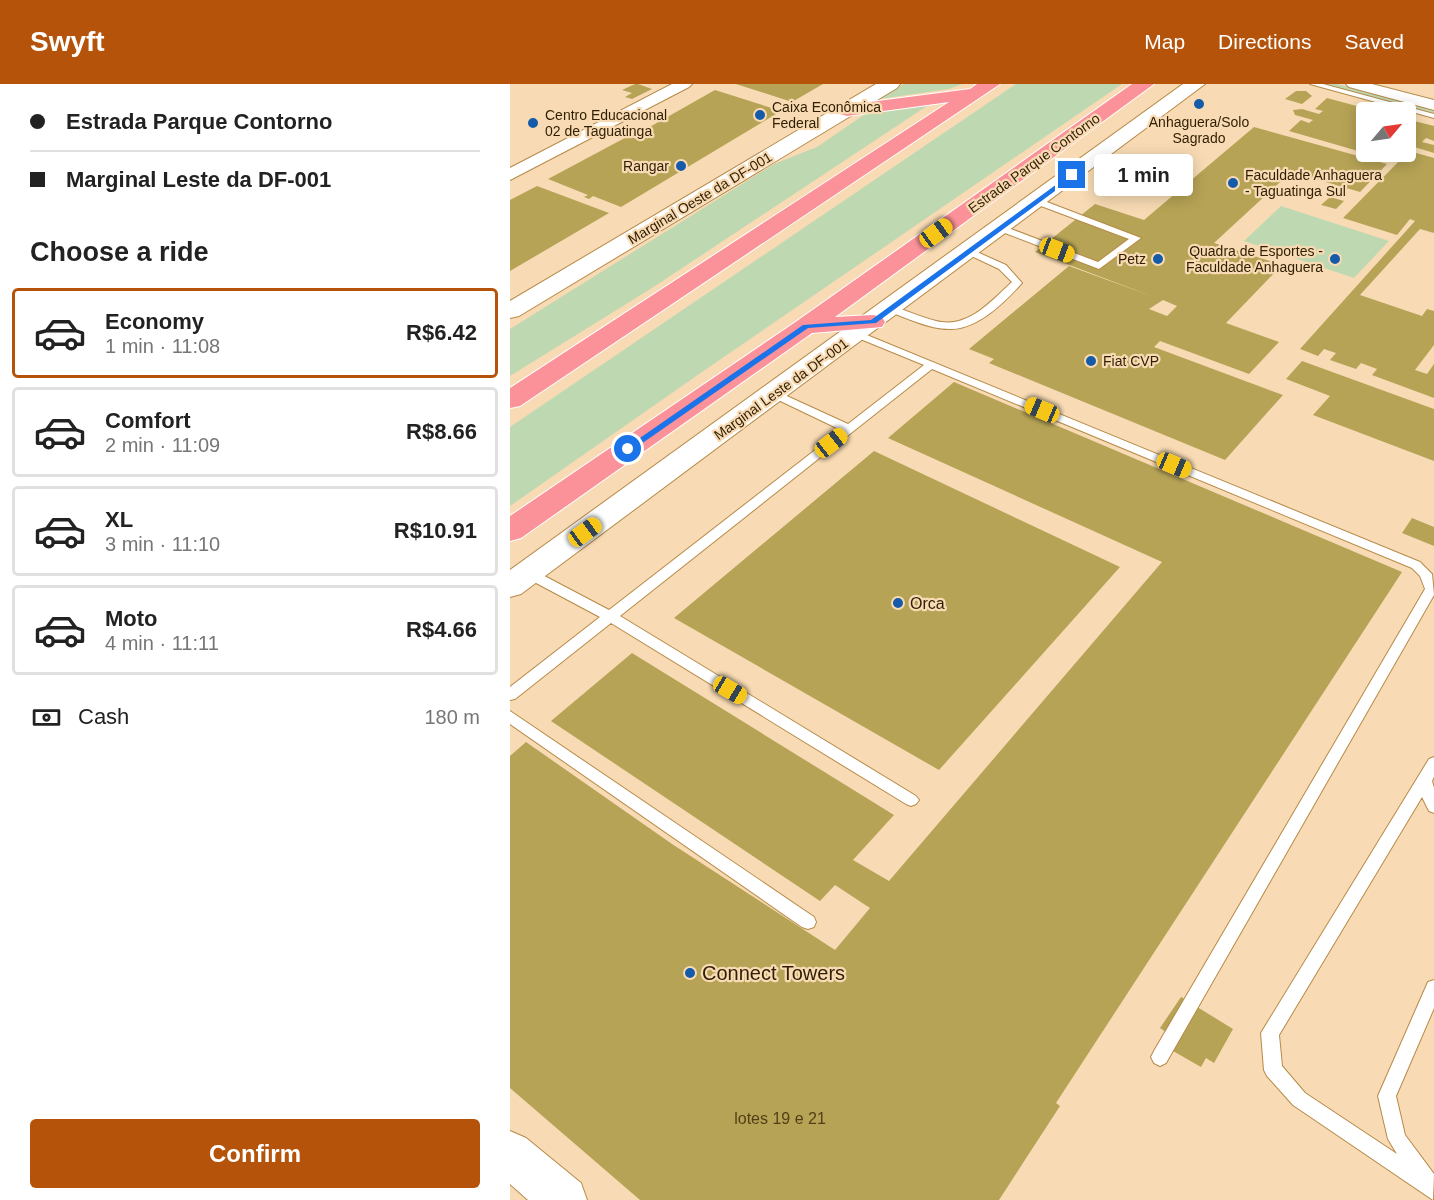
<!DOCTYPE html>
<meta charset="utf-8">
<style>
body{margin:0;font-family:Arial,sans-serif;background:#f2f2f2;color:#222;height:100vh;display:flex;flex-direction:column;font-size:22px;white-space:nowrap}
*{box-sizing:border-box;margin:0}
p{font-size:20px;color:#767676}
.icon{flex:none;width:33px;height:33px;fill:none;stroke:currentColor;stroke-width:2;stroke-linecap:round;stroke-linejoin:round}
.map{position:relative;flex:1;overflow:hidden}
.panel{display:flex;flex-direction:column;background:#fff;width:510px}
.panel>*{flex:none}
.hud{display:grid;align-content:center;height:132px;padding:0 30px;background:#fff}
.needle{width:39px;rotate:61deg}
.buttons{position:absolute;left:846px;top:18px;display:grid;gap:12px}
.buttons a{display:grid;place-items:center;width:60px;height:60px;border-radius:6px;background:#fff;box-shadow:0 3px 15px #0003;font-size:30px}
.end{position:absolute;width:27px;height:27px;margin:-14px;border:8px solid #1a73e8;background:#fff;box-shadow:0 0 0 3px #fff}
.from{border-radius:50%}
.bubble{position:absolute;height:42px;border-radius:6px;background:#fff;box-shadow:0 3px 15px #0003;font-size:20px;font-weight:700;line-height:42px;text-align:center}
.car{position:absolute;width:18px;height:36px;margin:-18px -9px;border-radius:8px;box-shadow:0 0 4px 2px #0007;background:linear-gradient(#f5c518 24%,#345 0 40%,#f5c518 0 76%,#345 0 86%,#f5c518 0)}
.hud b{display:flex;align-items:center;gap:21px;height:57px;font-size:22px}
.hud b+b{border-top:2px solid #e0e0e0}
.hud i{width:15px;height:15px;background:#222}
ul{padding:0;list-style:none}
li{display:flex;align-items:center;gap:18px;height:90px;margin:0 12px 9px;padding:0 18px;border:3px solid #e0e0e0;border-radius:6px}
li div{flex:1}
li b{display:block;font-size:22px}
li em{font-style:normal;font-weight:700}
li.selected{border-color:#b45309}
li>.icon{width:54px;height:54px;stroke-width:1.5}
h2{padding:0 30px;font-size:27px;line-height:72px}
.pay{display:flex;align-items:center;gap:15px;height:66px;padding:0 30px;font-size:22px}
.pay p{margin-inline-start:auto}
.primary-button{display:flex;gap:12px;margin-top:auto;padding:12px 30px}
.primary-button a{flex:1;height:69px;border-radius:6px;background:#b45309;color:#fff;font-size:24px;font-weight:700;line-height:69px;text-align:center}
header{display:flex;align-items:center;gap:36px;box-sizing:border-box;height:84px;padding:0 30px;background:#b45309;color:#fff}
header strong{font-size:28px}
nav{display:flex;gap:33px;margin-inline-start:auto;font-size:21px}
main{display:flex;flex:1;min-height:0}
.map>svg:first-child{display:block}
</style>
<header>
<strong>Swyft</strong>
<nav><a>Map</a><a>Directions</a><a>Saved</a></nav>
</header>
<main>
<section class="panel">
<div class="hud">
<b><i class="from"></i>Estrada Parque Contorno</b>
<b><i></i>Marginal Leste da DF-001</b>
</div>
<h2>Choose a ride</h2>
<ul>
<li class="selected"><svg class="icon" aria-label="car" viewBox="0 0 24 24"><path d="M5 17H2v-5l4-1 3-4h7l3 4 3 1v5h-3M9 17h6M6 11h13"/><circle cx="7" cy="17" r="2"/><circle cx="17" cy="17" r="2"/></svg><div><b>Economy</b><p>1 min · 11:08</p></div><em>R$6.42</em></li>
<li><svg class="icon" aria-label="car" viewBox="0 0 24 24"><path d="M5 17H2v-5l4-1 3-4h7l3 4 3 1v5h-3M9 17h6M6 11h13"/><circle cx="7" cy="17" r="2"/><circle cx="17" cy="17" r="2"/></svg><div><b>Comfort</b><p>2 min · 11:09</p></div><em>R$8.66</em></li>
<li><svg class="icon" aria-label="car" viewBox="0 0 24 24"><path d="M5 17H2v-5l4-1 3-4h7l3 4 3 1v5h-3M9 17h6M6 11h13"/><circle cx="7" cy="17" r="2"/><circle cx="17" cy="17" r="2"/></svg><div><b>XL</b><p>3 min · 11:10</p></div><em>R$10.91</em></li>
<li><svg class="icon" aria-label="car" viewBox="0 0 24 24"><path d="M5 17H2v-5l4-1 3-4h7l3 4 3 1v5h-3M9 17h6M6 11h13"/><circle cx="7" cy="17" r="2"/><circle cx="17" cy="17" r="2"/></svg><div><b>Moto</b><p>4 min · 11:11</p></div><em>R$4.66</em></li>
</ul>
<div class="pay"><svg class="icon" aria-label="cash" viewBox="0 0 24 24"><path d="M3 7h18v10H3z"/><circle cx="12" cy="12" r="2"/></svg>Cash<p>180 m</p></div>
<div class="primary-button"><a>Confirm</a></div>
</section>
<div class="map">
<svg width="924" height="1116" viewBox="0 0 924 1116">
<rect width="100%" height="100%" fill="#f8dbb4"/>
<!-- green -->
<path fill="#bed8b1" d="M394,0H452L439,5L369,15Z
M506,0H612L192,288L0,422V343Z
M808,0H827L924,25V31Z
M423,18L142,204L0,292V245L264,80L307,63L358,28Z
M771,122L879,157L844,194L734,157Z"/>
<!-- building -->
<path fill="#b6a355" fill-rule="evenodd" d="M125,0H128L142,5L122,15L115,13L122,9L112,6Z
M226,0H313L282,18Z
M205,6L271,27L111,123L83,112L79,115L74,113L78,111L38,95L126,48L129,49Z
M786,7H796L802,12L792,20L775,15Z
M817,14L869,28H856V68H896V35L924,42V57L916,54L912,58L924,61V69L901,62L886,78L779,47L791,36L799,39L803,36L785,31L783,26L792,25L809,30L813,27L805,25Z
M744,43L877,80L850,108L781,88L704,159L772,181L716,239L769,258L739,290L650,257L644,263L773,311L715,376L479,279L484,275L459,265L559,182L644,213L525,168L585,120L634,136ZM653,216L667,222L657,232L639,225Z
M899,67L924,74V149L910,145L850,211L912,232L917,225L924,227V261L905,286L917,290L924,280V314L862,291L867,285L851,279L846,285L820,276L826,269L814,265L808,272L790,265L905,137L900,135L887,151L833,134Z
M27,102L99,129L0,187V116Z
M820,113L834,117L826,125L811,121Z
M792,277L924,325V377L803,331L820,312L776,295Z
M444,298L892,488L546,1019L550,1022L489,1116H130L0,1004V672L16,658L162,760L325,866L360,824L325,801L310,817L41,637L122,569L384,731L343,776L379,797L652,478L378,354Z
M364,367L610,483L429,686L164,534Z
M902,434L924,443V462L892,449Z
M671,913L723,945L704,979L696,974L691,983L656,963L660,951L650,944Z"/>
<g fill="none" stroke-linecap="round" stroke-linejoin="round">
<defs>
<path id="lane" d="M800,0H813L924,30V34Z
M523,115H529L631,154L589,185L487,146V142H493L588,178L619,155L523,119Z
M458,164L496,181L512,199C495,218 469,244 442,245C420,246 398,234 377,227V223L381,222C396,226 410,233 426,237C458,245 480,218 502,198L489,185L455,169L453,167Z
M347,247L910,478L922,490L924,511L656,979L650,982L644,979L641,973L644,967L915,505L910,492L902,484L422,285L110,532L406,712L409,716L406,720L401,722L396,720L101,539L5,615L0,616V603L90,533L13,492L12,489L13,486H23L99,526L331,346L260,312V308H268L338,340L414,281L343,252V248Z
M0,627L304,833L306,838L304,843L298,845L292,843L0,640Z
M924,673V693L922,697L924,704V729L919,727L912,713L769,951L772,982L795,1009L887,1070L878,1055L868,1012L918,898L924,896V924L886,1012L895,1051L924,1090L923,1116L783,1021L757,992L754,986L751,949L919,675Z"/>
<path id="street" d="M162,0H182L179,3L0,96V84Z
M836,0H862L924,16V26L839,3Z"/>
<path id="secondary" d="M366,0H390L387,4L9,232L0,234V217Z
M673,0H695L11,510L0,513V486Z
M0,1047L16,1054L71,1099L77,1116H18L0,1100Z"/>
<path id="highway" d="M467,0H490L10,322L0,324V304L439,18L337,32L330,30L327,26L330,22L460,5Z
M622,0H644L325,233L363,231L372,233L375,238L372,243L302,249L11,454L0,457V432L287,237Z"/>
</defs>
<!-- lane casing -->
<use href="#lane" stroke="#b78a47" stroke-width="2"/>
<!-- street casing -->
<use href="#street" stroke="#b78a47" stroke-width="2"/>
<!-- secondary casing -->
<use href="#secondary" stroke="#b78a47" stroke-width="2"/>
<!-- highway casing -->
<use href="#highway" stroke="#fff" stroke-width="2"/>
<!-- lane -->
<use href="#lane" fill="#fff" fill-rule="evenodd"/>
<!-- street -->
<use href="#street" fill="#fff" fill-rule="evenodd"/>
<!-- secondary -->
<use href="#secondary" fill="#fff" fill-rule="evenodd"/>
<!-- highway -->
<use href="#highway" fill="#fb9199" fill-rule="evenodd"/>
</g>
<!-- route -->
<path fill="#1a73e8" d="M562,89L564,93L366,239L298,244L121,367L114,365L293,241L361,236Z"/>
<!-- markers -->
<g fill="#165baa" stroke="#f8dbb4" stroke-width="2">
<circle cx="689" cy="20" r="6"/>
<circle cx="250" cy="31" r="6"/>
<circle cx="23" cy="39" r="6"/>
<circle cx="171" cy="82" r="6"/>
<circle cx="723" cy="99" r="6"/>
<circle cx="648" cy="175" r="6"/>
<circle cx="825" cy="175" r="6"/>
<circle cx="581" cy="277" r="6"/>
<circle cx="388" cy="519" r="6"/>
<circle cx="180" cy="889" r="6"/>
</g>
<g text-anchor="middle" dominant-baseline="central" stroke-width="4.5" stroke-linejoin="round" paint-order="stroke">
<!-- far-poi labels -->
<g font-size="14" fill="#301e02" stroke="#f8dbb4" text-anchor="start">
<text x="262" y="23">Caixa Econômica<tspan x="262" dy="16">Federal</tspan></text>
<text x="35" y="31">Centro Educacional<tspan x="35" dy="16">02 de Taguatinga</tspan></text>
<text x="689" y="38" text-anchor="middle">Anhaguera/Solo<tspan x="689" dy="16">Sagrado</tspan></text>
<text x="159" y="82" text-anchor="end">Rangar</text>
<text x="735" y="91">Faculdade Anhaguera<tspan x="735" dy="16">- Taguatinga Sul</tspan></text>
<text x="813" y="167" text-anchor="end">Quadra de Esportes -<tspan x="813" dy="16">Faculdade Anhaguera</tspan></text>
<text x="636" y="175" text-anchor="end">Petz</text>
<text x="593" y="277">Fiat CVP</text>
</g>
<!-- far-street labels -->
<g font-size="14" fill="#301e02" stroke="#f8dbb4">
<text transform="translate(524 79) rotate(-36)">Estrada Parque Contorno</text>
<text transform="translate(190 114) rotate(-31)">Marginal Oeste da DF-001</text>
<text transform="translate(271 305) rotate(-36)">Marginal Leste da DF-001</text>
</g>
<!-- poi labels -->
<g font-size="16" fill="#301e02" stroke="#f8dbb4" text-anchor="start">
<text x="400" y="519">Orca</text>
</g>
<!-- near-number labels -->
<g font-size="16" fill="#523f17">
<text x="270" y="1034">lotes 19 e 21</text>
</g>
<!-- near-poi labels -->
<g font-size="20" fill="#301e02" stroke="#f8dbb4" text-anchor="start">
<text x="192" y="889">Connect Towers</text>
</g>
</g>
</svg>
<div class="buttons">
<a><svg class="needle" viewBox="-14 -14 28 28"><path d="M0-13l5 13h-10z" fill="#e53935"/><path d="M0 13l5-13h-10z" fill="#767676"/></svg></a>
</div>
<i class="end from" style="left:118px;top:365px"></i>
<i class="end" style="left:562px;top:91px"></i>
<div class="bubble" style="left:584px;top:70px;width:99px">1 min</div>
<i class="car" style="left:426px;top:149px;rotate:54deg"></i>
<i class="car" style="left:547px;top:166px;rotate:111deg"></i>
<i class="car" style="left:532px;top:326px;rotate:293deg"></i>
<i class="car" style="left:321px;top:359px;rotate:52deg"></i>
<i class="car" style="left:664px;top:381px;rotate:113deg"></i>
<i class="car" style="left:75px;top:448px;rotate:54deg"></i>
<i class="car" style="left:220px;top:606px;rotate:121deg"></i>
</div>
</main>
